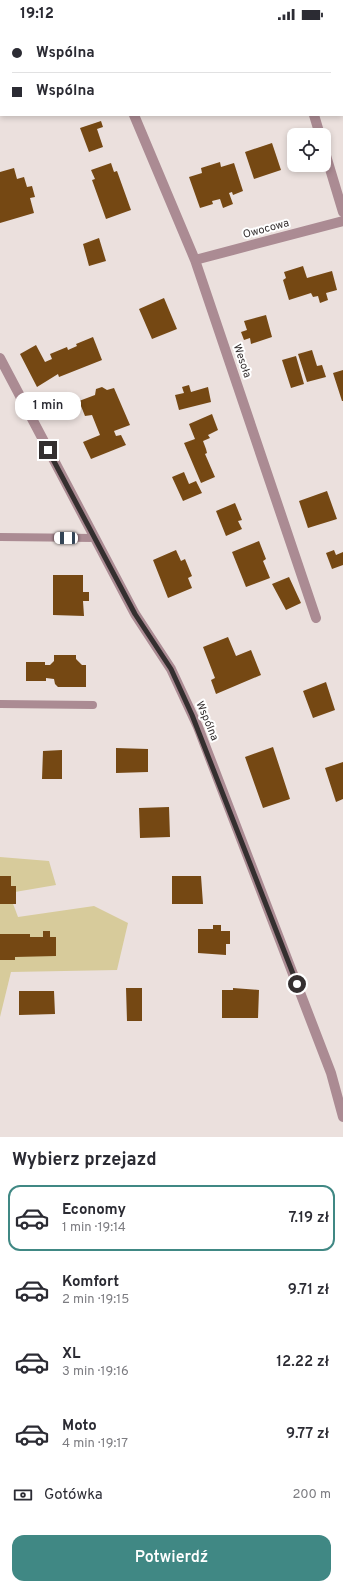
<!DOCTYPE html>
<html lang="pl">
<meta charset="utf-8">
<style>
body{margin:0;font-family:Overpass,sans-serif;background:#f2f2f3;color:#2b2b33;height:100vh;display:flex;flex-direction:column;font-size:15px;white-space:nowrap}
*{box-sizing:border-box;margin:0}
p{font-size:13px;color:#7c7c81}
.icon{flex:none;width:22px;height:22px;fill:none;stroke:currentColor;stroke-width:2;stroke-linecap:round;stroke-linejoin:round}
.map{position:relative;height:1109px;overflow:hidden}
.drawer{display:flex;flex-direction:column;background:#fff;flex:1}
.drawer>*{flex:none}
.guide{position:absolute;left:0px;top:0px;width:343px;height:88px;box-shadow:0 2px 6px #0003;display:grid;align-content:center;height:88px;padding:0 12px;background:#fff}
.fabs{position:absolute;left:287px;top:100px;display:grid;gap:8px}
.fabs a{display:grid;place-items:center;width:44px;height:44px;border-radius:8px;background:#fff;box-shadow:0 2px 6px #0003;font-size:20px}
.end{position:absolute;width:18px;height:18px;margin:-9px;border:5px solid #342f2f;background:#fff;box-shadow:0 0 0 2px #fff}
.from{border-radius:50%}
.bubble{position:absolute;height:28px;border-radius:12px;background:#fff;box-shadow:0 2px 6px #0003;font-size:13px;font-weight:600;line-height:28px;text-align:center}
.car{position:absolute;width:12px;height:24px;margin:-12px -6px;border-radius:5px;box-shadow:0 0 3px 1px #0007;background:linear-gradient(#fff 24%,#345 0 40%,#fff 0 76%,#345 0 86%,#fff 0)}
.guide b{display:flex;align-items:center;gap:14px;height:38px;font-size:15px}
.guide b+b{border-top:1px solid #e1e1e2}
.guide i{width:10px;height:10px;background:#2b2b33}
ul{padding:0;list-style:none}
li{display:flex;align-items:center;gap:12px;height:66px;margin:0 8px 6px;padding:0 4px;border:2px solid transparent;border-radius:12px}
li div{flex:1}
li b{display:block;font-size:15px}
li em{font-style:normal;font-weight:600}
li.active{border-color:#408884}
li>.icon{width:36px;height:36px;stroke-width:1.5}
h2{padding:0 12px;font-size:18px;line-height:48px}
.pay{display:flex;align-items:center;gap:10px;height:44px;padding:0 12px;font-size:15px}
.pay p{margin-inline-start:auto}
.cta{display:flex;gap:8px;margin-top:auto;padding:8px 12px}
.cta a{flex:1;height:46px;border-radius:12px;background:#408884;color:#fff;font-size:16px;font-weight:600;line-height:46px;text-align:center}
.status{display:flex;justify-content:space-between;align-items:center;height:28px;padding:0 20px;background:#fff;direction:ltr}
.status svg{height:11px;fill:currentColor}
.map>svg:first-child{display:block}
</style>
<div class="status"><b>19:12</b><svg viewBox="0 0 49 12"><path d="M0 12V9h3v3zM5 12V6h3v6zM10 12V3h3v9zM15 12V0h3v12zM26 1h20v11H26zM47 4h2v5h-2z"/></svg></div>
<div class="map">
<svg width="343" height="1109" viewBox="0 0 343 1109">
<rect width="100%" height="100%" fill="#ebe0dd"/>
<!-- green -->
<path fill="#d7cb9b" d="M0,829L49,833L56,857L9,865L18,889L94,878L128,895L117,942L11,944L0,989Z"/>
<!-- building -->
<path fill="#754813" d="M101,93L103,99L97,101L103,119L89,124L80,100Z
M272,115L281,142L254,151L245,124Z
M220,134L221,139L234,135L243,163L233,167L232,164L229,165L233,176L223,180L220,171L212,173L213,176L200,180L189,149L202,145L201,140Z
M111,135L114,144L117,143L131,182L106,191L92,152L95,151L91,142Z
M14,140L17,151L24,149L27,159L32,158L35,169L30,170L34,185L0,195V144Z
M99,210L106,233L89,238L83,216Z
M303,238L307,250L332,243L337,262L326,265L328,272L320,275L318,268L313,269L311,265L289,272L283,252L286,250L284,244Z
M164,270L177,301L152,311L139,281Z
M266,287L272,309L251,316L250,310L244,312L241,304L247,302L244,293Z
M93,309L102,332L59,349L58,346L37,359L20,326L36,317L45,334L52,331L50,326L67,319L68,322L77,318L76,316Z
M312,322L317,338L322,337L326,349L307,354L298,326Z
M296,328L304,356L291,360L282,332Z
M343,342V373H342L333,345Z
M189,357L191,364L208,359L211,374L179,382L175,367L184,365L182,359Z
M102,359L107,362L114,360L130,397L114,403L116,408L121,407L126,417L91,431L83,414L100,407L92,387L85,388L79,373L95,367L96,361Z
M212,386L218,402L208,407L210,410L203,413L206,421L207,425L205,426L215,449L201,455L184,415L195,411L189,396Z
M184,444L189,456L196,453L202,465L183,473L172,449Z
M327,463L337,491L308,500L299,473Z
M235,475L242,492L238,493L242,501L226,508L216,483Z
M259,513L266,531L263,533L270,550L246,559L232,524Z
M176,522L181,533L185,531L192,548L188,550L192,560L168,570L153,532Z
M334,522L336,527L343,524V537L332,541L326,525Z
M53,547H83V564H89V573H83L84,588L53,587Z
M289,549L301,575L286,582L272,556Z
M228,609L236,628L251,622L261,647L216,666L211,652L215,650L203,619Z
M54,627H76V631L82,637H86V659H58L55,656L54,651L46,650V653H26V634H45V637H50L54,633Z
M326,654L335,682L313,690L303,663Z
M273,719L290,771L263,780L245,729Z
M116,720L148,721V744L116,745Z
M62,722V751H42L43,723Z
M343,734V771L336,774L325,740Z
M169,779L170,809L140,810L139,780Z
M0,848H11V858H16V876H0Z
M172,848H201L203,876H172Z
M213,897H221V903H230V916H226V927L198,925V901H213Z
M43,903H50V909H56V928L15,929V932H0V906H30V909H43Z
M126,960H142V993H127Z
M233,960L259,962L258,990H222V962H233Z
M19,963H54L55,986L19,987Z"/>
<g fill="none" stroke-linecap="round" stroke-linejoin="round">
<!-- lane -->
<path stroke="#ab8b93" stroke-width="8" d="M0,509L95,510
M0,676L93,677"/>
<!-- street -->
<path stroke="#ab8b93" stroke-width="10" d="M101,0L102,1
M287,0L288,1
M134,87L195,232L316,590
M314,87L320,107
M324,121L343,184
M195,232L343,193
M0,330L135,586L171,641L198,699L331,1045L343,1089"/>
</g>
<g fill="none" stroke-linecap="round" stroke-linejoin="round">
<!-- route -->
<path stroke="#342f2f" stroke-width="5" d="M48,422L135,586L171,641L192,687L297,956"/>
</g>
<g text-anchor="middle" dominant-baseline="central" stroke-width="4" stroke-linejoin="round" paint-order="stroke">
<!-- street labels -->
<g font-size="11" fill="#342f2f" stroke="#fff">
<text transform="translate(266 201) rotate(-15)">Owocowa</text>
<text transform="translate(242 333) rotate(71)">Wesoła</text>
<text transform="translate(207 693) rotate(67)">Wspólna</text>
</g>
</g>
</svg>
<div class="fabs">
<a><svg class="icon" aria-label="locate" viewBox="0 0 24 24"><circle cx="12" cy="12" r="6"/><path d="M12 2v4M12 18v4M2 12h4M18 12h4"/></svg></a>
</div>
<i class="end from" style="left:297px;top:956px"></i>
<i class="end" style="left:48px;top:422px"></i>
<div class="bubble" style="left:15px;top:364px;width:66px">1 min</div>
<i class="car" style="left:66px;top:510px;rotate:271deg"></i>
<div class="guide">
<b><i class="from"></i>Wspólna</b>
<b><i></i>Wspólna</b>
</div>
</div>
<section class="drawer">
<h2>Wybierz przejazd</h2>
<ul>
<li class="active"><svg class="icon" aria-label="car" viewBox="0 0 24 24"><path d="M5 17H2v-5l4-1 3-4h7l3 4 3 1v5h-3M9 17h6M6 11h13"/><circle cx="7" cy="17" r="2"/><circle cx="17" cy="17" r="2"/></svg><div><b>Economy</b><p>1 min · 19:14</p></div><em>7.19 zł</em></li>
<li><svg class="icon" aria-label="car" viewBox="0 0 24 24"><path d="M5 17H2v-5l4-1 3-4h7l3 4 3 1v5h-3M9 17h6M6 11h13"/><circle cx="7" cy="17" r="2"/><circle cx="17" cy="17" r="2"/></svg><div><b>Komfort</b><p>2 min · 19:15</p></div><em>9.71 zł</em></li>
<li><svg class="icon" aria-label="car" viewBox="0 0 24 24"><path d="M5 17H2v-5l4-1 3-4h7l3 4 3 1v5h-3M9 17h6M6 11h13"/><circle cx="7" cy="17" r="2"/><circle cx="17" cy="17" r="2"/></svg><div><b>XL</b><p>3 min · 19:16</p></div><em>12.22 zł</em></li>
<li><svg class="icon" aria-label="car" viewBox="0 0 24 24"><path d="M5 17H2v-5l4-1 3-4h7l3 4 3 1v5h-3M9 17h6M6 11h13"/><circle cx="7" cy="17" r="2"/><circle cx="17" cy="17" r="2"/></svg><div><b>Moto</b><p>4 min · 19:17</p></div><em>9.77 zł</em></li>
</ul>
<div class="pay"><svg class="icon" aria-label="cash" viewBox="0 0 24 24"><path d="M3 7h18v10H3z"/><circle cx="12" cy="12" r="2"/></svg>Gotówka<p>200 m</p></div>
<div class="cta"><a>Potwierdź</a></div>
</section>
